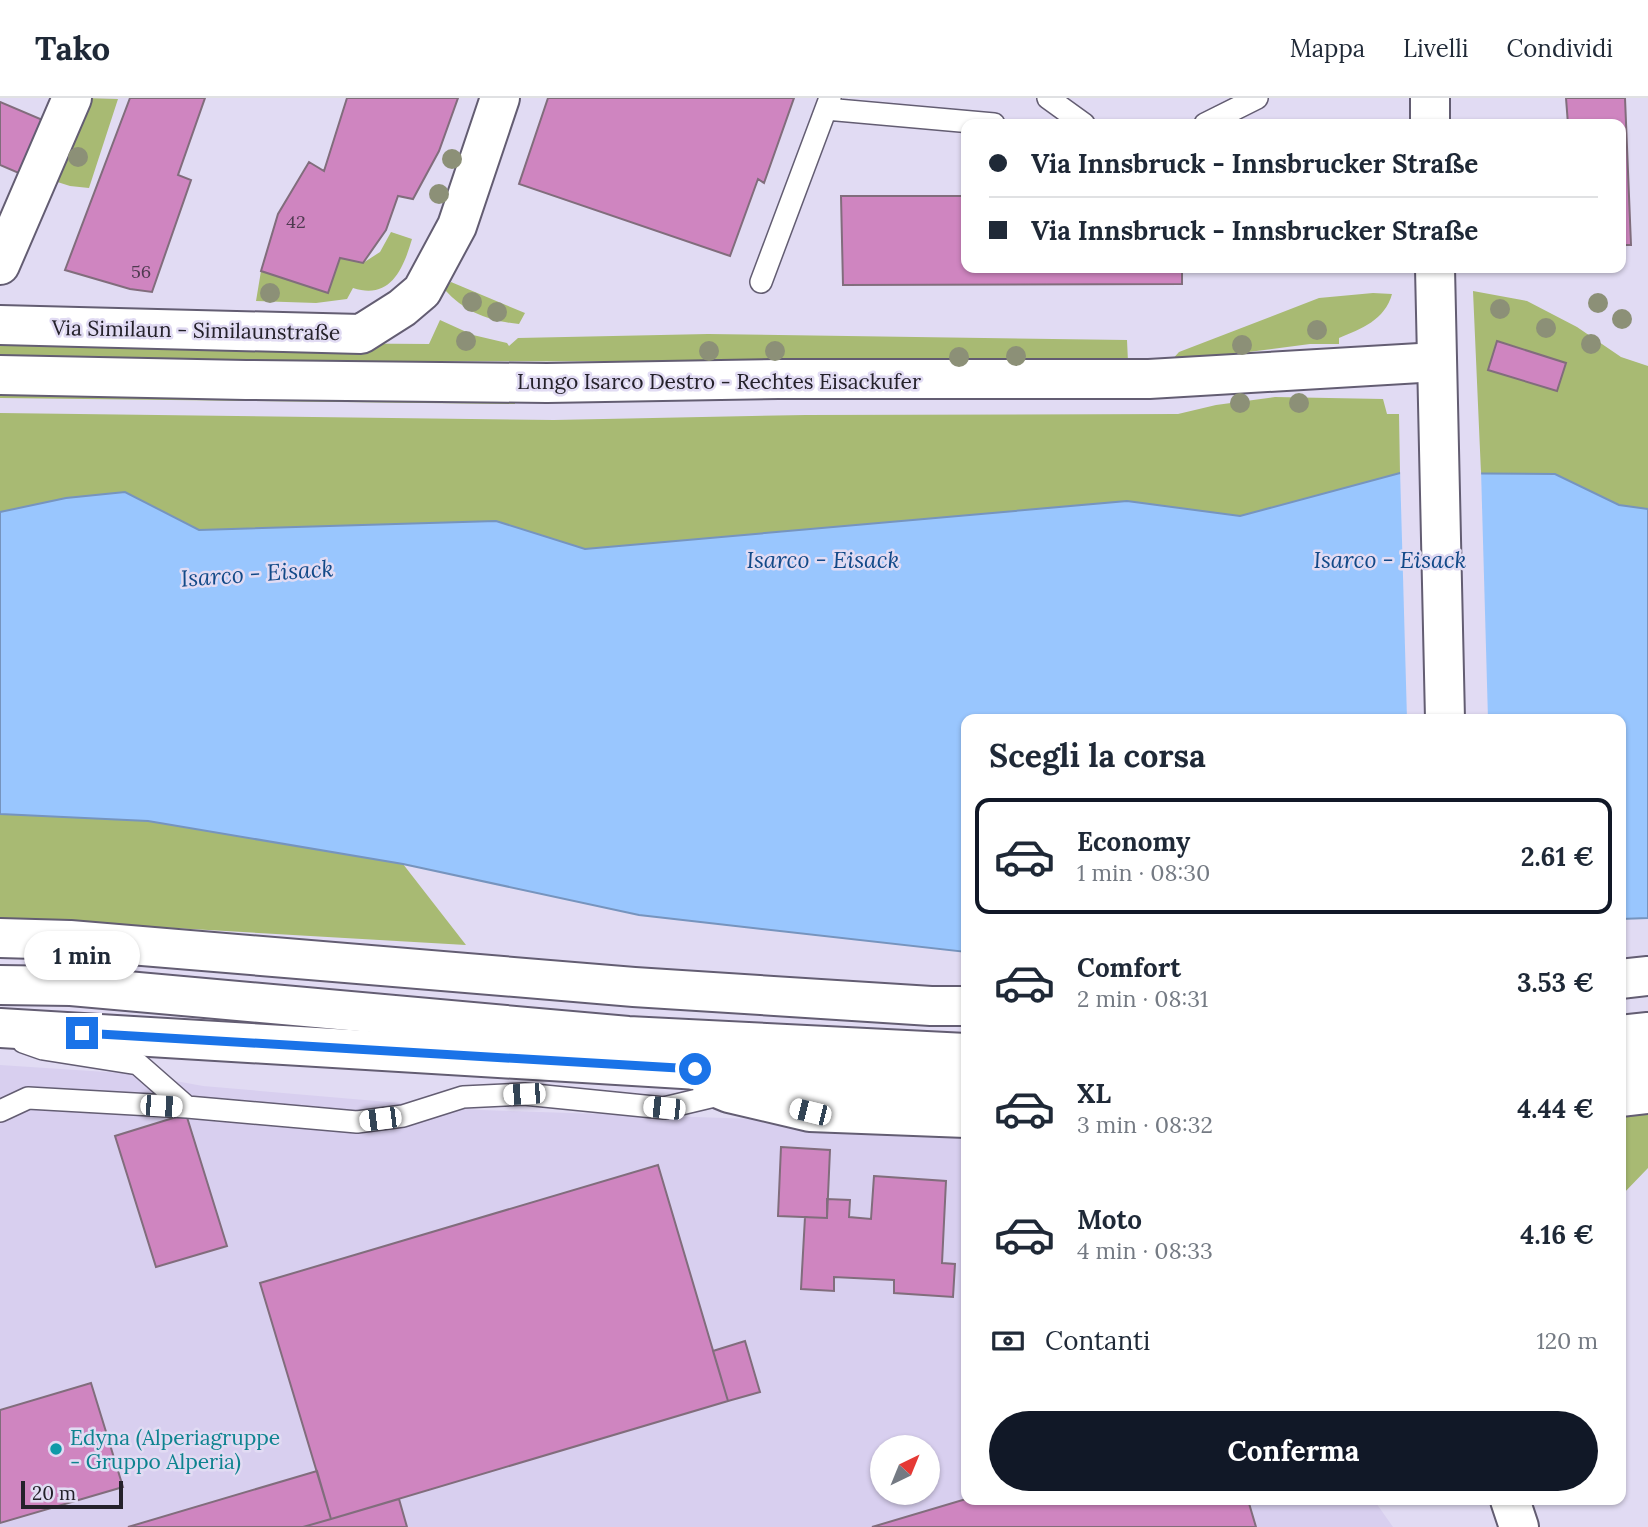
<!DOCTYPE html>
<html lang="it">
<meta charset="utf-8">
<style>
body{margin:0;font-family:Lora,serif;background:#f2f2f3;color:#1f2937;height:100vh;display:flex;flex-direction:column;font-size:26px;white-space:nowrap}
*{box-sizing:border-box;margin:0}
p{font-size:23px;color:#747a83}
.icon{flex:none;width:38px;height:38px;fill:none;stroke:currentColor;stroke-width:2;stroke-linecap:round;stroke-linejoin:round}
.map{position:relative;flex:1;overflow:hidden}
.details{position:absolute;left:961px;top:616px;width:665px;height:791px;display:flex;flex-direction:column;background:#fff;border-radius:14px;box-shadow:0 2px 5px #0004}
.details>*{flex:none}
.guide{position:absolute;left:961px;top:21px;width:665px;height:154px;border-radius:14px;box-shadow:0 2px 5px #0004;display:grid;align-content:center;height:154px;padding:0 28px;background:#fff}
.needle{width:46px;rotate:43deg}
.fabs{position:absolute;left:870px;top:1337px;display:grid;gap:14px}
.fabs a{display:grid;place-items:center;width:70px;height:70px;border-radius:50%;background:#fff;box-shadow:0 2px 5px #0004;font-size:35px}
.scale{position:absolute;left:21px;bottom:18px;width:102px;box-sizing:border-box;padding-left:7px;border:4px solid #24212a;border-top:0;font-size:19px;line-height:24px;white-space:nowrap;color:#24212a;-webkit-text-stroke:5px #e1dbf3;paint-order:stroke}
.end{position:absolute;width:32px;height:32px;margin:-16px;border:9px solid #1a73e8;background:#fff;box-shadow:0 0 0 4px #fff}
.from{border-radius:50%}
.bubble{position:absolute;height:49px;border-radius:24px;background:#fff;box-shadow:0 2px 5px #0004;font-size:23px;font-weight:800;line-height:49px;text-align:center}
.car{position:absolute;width:21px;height:42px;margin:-21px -10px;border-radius:9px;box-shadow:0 0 5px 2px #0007;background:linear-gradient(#fff 24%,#345 0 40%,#fff 0 76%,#345 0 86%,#fff 0)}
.guide b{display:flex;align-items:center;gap:24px;height:66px;font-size:26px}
.guide b+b{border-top:2px solid #e0e1e3}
.guide i{width:18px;height:18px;background:#1f2937}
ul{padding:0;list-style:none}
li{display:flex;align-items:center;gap:21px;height:116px;margin:0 14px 10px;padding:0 14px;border:4px solid transparent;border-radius:14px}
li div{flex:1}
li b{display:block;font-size:26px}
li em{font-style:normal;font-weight:800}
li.active{border-color:#111827}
li>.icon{width:63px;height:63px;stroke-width:1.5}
h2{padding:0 28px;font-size:32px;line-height:84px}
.pay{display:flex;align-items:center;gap:18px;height:77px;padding:0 28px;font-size:26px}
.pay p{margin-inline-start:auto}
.primary-button{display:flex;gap:14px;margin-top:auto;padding:14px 28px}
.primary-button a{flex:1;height:80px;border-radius:42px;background:#111827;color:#fff;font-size:28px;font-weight:800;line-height:80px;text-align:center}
header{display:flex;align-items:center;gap:42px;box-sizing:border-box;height:98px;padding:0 35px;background:#fff;border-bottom:2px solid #e0e1e3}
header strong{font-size:33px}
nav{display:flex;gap:38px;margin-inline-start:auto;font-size:24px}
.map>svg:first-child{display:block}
</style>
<header>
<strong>Tako</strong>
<nav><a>Mappa</a><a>Livelli</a><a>Condividi</a></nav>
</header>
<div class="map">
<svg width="1648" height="1429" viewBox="0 0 1648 1429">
<rect width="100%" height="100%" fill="#e1dbf3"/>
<!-- built -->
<path fill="#d8cfef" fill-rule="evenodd" d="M0,967L137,976L203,988L481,1012L788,1022L966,1035V1402H1374L1393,1429H0ZM882,1349H928V1395H882Z"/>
<!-- green -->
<path fill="#a8ba73" d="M84,0L118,1L89,90L70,88L48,81Z
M391,134L412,141C403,172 390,202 353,190L347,201L316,205L256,203L261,173L328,195L340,160L363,165L380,154Z
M451,184L525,215L519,226C489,223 465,214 445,192Z
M1473,193L1527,203L1577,229L1621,259L1648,268V411L1619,407L1555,376L1481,375Z
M1373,195L1392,196C1385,222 1361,231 1339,240V246H1310L1170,264L1179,254L1319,200Z
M440,222L473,237L507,245L509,248L518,240L708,236L1127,242L1128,264L269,263L0,259V243L429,246Z
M0,291L515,297V306L0,300Z
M1275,299L1383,301L1387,316H1399L1400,375L1240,418L1127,403L585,451L496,423L198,432L125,394L0,414V315L554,322L806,317L1178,316L1216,307Z
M0,716L148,723L403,766L466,847L0,820Z
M1648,1013V1070L1621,1098V1015Z"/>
<!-- water -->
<path fill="#99c6fe" stroke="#7694be" stroke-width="2" d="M1400,375L1555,376L1619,407L1648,411V820L1621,821L1620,621H966V854L639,817L403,766L148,723L0,716V414L66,400L125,394L199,432L496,423L585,451L1127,403L1240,418Z"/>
<!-- pier -->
<path fill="#e1dbf3" d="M1400,371L1481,372L1488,621H1407Z"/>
<!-- building -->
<path fill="#cf85c0" stroke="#816d7c" stroke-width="2" d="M130,0H205L178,77L191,82L152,194L130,191L65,172Z
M347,0H458L439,53L413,101L398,98L386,132L363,165L340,160L328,195L261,173L278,116L309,64L324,73Z
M548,0H794L764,85L758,81L730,158L519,86Z
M1566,0H1625L1631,147H1620V26H1568Z
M0,4L45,23L21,76L0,67Z
M841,98H966V170H1182V186L843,187Z
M1497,243L1566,265L1557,293L1488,272Z
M186,1016L227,1148L156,1169L115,1038Z
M781,1049L830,1052L827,1120L778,1118Z
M658,1067L728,1303L331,1421L260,1185Z
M874,1078L946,1083L942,1165L955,1166L953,1199L894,1195V1182L834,1179V1193L801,1191L805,1119L827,1120V1101L850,1102L849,1119L871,1121Z
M745,1243L760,1294L728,1303L713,1253Z
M91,1285L123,1389L0,1425V1312Z
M317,1373L331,1421L303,1429H128Z
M399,1401L407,1429H303L331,1421Z
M966,1401L1248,1402L1256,1429H872Z"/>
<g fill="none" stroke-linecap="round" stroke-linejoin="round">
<defs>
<path id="service" d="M1048,0L1084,26
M826,11L994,26
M1205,26L1257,0
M761,184L830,0
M23,944L43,951L138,966L187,1009
M0,1013L28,1000L187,1009L357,1024L403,1018L463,999L524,996L664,1010L727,995"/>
<path id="minor" d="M0,167L72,0
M0,227L361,236L402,210L422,193L457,128L500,0
M0,277L246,282L547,285L778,281H1149L1437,264"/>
<path id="secondary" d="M1430,0V26
M1435,170L1445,621
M1510,1402L1519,1429"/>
<path id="primary" d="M0,930L966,988
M1620,971L1648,968
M712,988L729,995L810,1014L966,1020
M1620,999L1648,996"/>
<path id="motorway" d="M0,840L70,842L634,889L931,908H966
M1620,881L1648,878
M0,887L71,888L628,938L966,955
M1620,937L1648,934"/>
</defs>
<!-- service casing -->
<use href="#service" stroke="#635d72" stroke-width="24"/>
<!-- minor casing -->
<use href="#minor" stroke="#635d72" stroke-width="42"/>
<!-- secondary casing -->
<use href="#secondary" stroke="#635d72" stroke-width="42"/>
<!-- primary casing -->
<use href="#primary" stroke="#635d72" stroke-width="42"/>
<!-- motorway casing -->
<use href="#motorway" stroke="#635d72" stroke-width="42"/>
<!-- service -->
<use href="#service" stroke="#fff" stroke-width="21"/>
<!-- minor -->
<use href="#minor" stroke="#fff" stroke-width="38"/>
<!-- secondary -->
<use href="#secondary" stroke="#fff" stroke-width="38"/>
<!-- primary -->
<use href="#primary" stroke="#fff" stroke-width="38"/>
<!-- motorway -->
<use href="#motorway" stroke="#fff" stroke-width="38"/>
</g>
<!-- trees -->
<g fill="#8c9077">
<circle cx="78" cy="59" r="10"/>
<circle cx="452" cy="61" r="10"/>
<circle cx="439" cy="96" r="10"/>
<circle cx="270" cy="195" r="10"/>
<circle cx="472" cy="204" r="10"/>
<circle cx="1598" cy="205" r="10"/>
<circle cx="1500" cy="211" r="10"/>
<circle cx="497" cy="214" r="10"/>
<circle cx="1622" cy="221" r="10"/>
<circle cx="1546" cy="230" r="10"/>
<circle cx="1317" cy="232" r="10"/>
<circle cx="466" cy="243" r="10"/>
<circle cx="1591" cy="246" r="10"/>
<circle cx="1242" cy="247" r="10"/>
<circle cx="709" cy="253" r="10"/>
<circle cx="775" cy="253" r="10"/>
<circle cx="1016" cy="258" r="10"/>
<circle cx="959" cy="259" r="10"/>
<circle cx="1240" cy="305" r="10"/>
<circle cx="1299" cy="305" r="10"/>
</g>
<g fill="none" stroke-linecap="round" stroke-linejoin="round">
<!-- route -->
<path stroke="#1a73e8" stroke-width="9" d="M82,935L695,971"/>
</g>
<!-- markers -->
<circle fill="#0f9aa8" stroke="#e1dbf3" stroke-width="2.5" cx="56" cy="1351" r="7"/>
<g text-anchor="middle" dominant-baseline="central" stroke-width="5" stroke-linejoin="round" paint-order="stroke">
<!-- number labels -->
<g font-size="18" fill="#4f3a50">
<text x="296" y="123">42</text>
<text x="141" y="173">56</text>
</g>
<!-- street labels -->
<g font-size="21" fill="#24212a" stroke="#e1dbf3">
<text transform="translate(196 232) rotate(1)">Via Similaun - Similaunstraße</text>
<text x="719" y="283">Lungo Isarco Destro - Rechtes Eisackufer</text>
</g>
<!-- culture labels -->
<g font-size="21" fill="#0d838f" stroke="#e1dbf3" text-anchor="start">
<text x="70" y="1339">Edyna (Alperiagruppe<tspan x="70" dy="24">- Gruppo Alperia)</tspan></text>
</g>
<!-- water labels -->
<g font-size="23" font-style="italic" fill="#124988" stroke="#e1dbf3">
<text x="823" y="461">Isarco - Eisack</text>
<text x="1390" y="461">Isarco - Eisack</text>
<text transform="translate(257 475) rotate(-4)">Isarco - Eisack</text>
</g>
</g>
</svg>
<div class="fabs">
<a><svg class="needle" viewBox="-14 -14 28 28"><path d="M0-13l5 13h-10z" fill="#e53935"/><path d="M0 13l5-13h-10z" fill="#747a83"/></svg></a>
</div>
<div class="scale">20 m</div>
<i class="end from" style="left:695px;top:971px"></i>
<i class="end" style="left:82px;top:935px"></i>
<div class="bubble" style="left:24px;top:833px;width:116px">1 min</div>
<i class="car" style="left:524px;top:996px;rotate:267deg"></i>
<i class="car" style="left:161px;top:1008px;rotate:93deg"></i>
<i class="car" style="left:664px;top:1010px;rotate:276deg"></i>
<i class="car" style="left:810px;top:1014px;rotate:284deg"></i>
<i class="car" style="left:380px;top:1021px;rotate:263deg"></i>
<div class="guide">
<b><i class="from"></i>Via Innsbruck - Innsbrucker Straße</b>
<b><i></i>Via Innsbruck - Innsbrucker Straße</b>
</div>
<section class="details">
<h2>Scegli la corsa</h2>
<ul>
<li class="active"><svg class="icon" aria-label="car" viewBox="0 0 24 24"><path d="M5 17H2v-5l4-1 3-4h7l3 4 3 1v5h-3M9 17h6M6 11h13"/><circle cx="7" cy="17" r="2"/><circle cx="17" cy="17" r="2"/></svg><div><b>Economy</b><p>1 min · 08:30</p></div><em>2.61 €</em></li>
<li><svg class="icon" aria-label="car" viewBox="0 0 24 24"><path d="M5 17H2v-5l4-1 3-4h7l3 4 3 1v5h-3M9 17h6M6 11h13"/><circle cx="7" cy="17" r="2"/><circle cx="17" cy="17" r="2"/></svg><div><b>Comfort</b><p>2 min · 08:31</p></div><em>3.53 €</em></li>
<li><svg class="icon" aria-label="car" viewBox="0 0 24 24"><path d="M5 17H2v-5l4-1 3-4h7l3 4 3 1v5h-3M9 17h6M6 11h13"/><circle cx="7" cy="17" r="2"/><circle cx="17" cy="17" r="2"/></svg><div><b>XL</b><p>3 min · 08:32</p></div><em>4.44 €</em></li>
<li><svg class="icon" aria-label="car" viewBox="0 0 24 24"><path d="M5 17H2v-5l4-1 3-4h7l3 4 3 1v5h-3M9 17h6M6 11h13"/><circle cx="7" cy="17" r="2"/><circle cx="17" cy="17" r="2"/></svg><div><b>Moto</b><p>4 min · 08:33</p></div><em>4.16 €</em></li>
</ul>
<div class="pay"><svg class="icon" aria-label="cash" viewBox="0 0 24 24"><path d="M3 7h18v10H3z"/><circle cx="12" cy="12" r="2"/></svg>Contanti<p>120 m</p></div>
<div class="primary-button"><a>Conferma</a></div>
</section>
</div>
